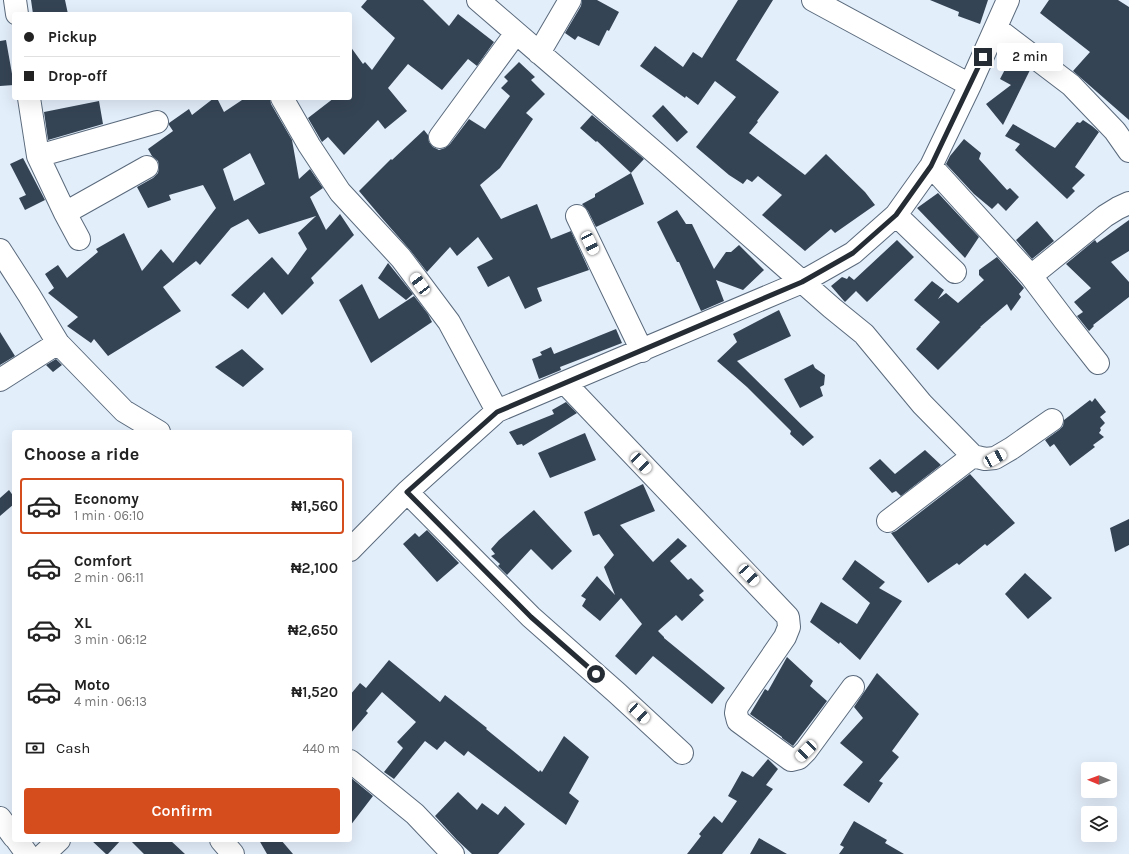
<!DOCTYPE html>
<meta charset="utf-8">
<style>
body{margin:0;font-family:Karla,sans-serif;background:#f2f2f2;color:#222;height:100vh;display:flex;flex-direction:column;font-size:15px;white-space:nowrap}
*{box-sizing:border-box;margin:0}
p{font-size:13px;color:#767676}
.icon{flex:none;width:22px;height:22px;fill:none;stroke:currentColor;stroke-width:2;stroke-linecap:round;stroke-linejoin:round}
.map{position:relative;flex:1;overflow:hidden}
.sheet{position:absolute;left:12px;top:430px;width:340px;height:412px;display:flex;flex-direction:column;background:#fff;border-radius:4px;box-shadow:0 4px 16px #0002}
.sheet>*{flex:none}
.top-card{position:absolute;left:12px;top:12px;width:340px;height:88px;border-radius:4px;box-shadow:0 4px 16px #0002;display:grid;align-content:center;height:88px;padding:0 12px;background:#fff}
.needle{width:26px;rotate:271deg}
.controls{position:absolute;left:1081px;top:762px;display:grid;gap:8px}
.controls a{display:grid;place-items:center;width:36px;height:36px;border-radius:4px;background:#fff;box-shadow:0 4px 16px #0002;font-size:20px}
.end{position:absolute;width:18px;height:18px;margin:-9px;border:5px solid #252c33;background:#fff;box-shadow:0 0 0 2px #fff}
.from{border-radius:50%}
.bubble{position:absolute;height:28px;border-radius:4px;background:#fff;box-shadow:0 4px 16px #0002;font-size:13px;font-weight:600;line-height:28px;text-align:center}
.car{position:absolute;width:12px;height:24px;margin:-12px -6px;border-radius:5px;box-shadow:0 0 3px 1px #0007;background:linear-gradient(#fff 24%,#345 0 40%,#fff 0 76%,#345 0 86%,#fff 0)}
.top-card b{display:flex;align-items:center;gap:14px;height:38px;font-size:15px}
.top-card b+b{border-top:1px solid #e0e0e0}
.top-card i{width:10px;height:10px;background:#222}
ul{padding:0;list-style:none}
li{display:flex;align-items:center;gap:12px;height:56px;margin:0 8px 6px;padding:0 4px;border:2px solid transparent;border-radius:4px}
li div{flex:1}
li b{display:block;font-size:15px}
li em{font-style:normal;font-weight:600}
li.on{border-color:#d54d1d}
li>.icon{width:36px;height:36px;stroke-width:1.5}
h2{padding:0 12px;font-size:18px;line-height:48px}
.pay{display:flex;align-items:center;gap:10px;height:44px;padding:0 12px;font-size:15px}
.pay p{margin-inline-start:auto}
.primary-button{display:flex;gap:8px;margin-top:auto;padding:8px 12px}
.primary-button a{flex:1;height:46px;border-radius:4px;background:#d54d1d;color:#fff;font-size:16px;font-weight:600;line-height:46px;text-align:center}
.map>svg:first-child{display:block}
</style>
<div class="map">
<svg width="1129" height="854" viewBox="0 0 1129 854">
<rect width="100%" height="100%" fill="#e3eefb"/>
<!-- building -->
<path fill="#354454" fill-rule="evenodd" d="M31,0H65L68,14H33Z
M367,0H423L449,26L458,14L494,42L477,66L468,59L442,90L408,64L388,88L407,111L385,129L378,120L344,155L328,137L322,142L308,118L334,98H350V46L363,64L365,62L372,70L395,38L361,7Z
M582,0H597L619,12L609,31L607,30L599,46L578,36L575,40L565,33L581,6Z
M738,0H773L736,60L779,92L757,121L758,122L749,133L805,175L826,154L865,192L875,205L835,233L831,229L805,251L762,215L782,195L758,176L752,182L747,179L743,184L729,175L696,147L736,97L715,81L698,105L686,96L685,98L640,66L655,46L683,67L693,52L702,58Z
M930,0H988L980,24L958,16L959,12Z
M1049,0H1118L1129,7V120L1073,71L1090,52L1040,13Z
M6,40L14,85L0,86V41Z
M1012,56L1030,70L1003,125L986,104L1011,85L1000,79Z
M519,62L535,77L531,80L545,94L526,113L533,119L500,168L480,185L501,219L537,204L551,239L571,231L589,270L537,288L542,301L525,309L509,276L488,287L477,267L493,259L478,237L457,256L450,247L427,272L410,250L381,217L359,191L391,159L392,160L424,130L428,135L429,142L433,147L439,150L445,148L450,144L469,119L485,129L510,96L501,88L508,81L504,77Z
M214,98H217L224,112L245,98H270L271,104L292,140L299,179L310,169L323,188L310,197L326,230L340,214L354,235L311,278L314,283L282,315L264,292L248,309L231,295L272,257L288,275L307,249L298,233L316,216L259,234L248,219L231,228L200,265L196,261L163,287L181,311L108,356L94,339L91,343L67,326L78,317L48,293L54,288L45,274L58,265L67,278L98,252L96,249L124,233L142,271L161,249L173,263L216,208L203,185L169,195L171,200L148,208L137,187L153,178L158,173L159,167L158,161L152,156L148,149L173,131L169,125V123L189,109L192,115ZM250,153L265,184L234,201L223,169Z
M99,101L103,124L48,140L44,112Z
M663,105L688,132L677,142L652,116Z
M592,115L644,159L631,173L644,204L596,227L588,211L582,204L595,197V194L631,173L597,141L596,142L580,128Z
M1083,120L1092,126L1099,132L1075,167L1085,175L1072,188L1075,191L1067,199L1015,150L1020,144L1005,136L1013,124L1055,148L1077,122L1080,123Z
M964,139L981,153L979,159L1007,190L1010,188L1019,197L1006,211L998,203L992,209L974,194L946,164L950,156Z
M23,158L45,200L25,210L19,198L26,195L10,164Z
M938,193L979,237L965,258L917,208Z
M677,210L686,224H692L714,269L726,252H731L739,245L764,270L743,290L716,280L724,301L701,311L679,262H677L657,222Z
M1129,220V251L1111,262L1129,282V297L1093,325L1094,326L1089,331L1077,316L1083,312L1074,302L1091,288L1066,264L1095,240L1097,243Z
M1037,221L1054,241L1032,259L1016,240Z
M897,240L914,257L867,302L856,291L845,302L844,301L831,286L842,277L847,279L849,276L854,280Z
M997,257L1024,288L1019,294L1021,297L1011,311L1007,304L980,327H981L938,370L916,349L940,322L914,300L932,281L944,290L938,299L946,293L958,303L984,280L979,275V270Z
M388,263L413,294L406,300L378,278Z
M362,284L379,319L414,296L428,314L432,322L371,363L339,300Z
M779,310L791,336L737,361L814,437L803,446L790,434L791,431L747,387L717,361L737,342L733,334Z
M616,329L622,343L560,367L561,370L539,379L532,359L542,355L540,352L551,347L554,354Z
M0,332L15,356L0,365Z
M242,349L264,369L243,387L215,367Z
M56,359L62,365L53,372L46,365Z
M813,364L815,368L825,375L824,385L820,387L823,396L800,408L784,379Z
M1095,398L1106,412L1100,417L1105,423L1100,428L1101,430L1099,433L1104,437L1093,445L1095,447L1070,466L1054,444L1050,447L1045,440L1059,430L1063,426L1064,420L1090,400L1092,402Z
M566,402L577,413L523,446L522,444L517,445L509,432L554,414L552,410Z
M585,433L596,460L550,478L538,453Z
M925,450L941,465L901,496L896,491L892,493L869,468L880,459L895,474Z
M970,474L1015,523L987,546L985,544L959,565L957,563L928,583L891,533L896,531Z
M643,484L655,511L620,525L653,562L678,538L687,546L670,561L687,579L688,580L691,578L704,591L699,595L704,600L682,621L676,615L658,631L664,637V638L725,688L712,704L653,656L636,675L615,656L642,624L621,598L600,621L582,606L586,599L581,596L597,576L615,595L604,567L614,555L599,534L593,536L584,512Z
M9,490L14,497V504L0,516V498Z
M534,510L572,551L552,570L531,549L507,575L498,566L500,564L491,556L495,554L491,549L499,540Z
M1129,519V545L1115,552L1110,528Z
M427,530L459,563L437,582L403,544L415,533L419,537Z
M855,560L885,582L879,588L902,601L860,660L840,642L839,644L810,622L821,602L857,624L870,603L842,579Z
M1025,573L1052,598L1028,619L1005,594Z
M787,657L813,681L810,686L827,701L793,746L782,738V737L750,714L765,689L768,691Z
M389,660L440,702L445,695L487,728L486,729L539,772L540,770L542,772L564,736L589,757L569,793L579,801L566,825L468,751L464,756L445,741L437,750L425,741L394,779L384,772L403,748L397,742L416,722L382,692L366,711L368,713L350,734V695L360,683L366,688Z
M877,673L919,714L892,751L899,757L879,781L883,783L869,803L843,785L863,762L840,743L863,718L854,707Z
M768,759L778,769L766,785L773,789L722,854H687L701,836L699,834L714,816L722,823L737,801L728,796L742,771L753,777Z
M350,777L373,796L350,826Z
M458,792L477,810L482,803L498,815L505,806L525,824L498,854H472L457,840L435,816Z
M854,821L887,840L885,843L904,854H839L844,847L840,845Z
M759,838L787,854H750Z
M91,840H121L108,854H106Z
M130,840H170L185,854H144Z
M259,840H281L293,854H267Z"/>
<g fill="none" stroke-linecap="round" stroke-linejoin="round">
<defs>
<path id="minor" d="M15,0L17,14
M478,0L666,162L832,308L864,334L922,404L973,456L985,459L995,458L1012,448L1052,420
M813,0L970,85
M996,28L1071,85L1115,131L1129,151
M539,53L570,0
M29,98L38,156L65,213L79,239
M282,98L309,145L340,192L401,258L449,322L497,411
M440,137L516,33
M38,156L157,122
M931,166L1031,276L1065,321L1098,363
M65,213L147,167
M896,215L955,272
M577,216L642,351
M0,250L29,295L58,343L124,411L159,432
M1031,276L1105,216L1118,208L1129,203
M0,380L58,343
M565,383L788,617L789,627L785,637L737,707L736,713L738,721L791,760L799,758L806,751L853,687
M407,492L531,617L617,693L682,753
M888,521L973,456
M350,550L407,492L497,411L802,282L853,253L896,215L931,166L970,85L1008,0
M350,761L415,814L453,854
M0,818L14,837
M17,840L27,854
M221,840L233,854
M44,854L59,840"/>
</defs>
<!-- minor casing -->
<use href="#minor" stroke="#5a6a7c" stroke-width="24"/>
<!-- minor -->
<use href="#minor" stroke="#fff" stroke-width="22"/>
</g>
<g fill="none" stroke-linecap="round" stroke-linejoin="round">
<!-- route -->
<path stroke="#252c33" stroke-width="5" d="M596,674L531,617L407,492L497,412L802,282L853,253L896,215L931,166L983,57"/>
</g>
</svg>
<div class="controls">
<a><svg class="needle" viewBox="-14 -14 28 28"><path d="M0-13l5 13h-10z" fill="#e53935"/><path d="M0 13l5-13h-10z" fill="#767676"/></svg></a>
<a><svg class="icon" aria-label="layers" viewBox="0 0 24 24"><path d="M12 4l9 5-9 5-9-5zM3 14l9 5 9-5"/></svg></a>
</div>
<i class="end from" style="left:596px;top:674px"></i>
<i class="end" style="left:983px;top:57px"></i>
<div class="bubble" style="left:997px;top:43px;width:66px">2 min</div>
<i class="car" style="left:590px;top:243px;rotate:154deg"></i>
<i class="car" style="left:420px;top:284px;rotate:323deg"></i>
<i class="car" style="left:995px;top:458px;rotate:61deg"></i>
<i class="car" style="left:641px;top:463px;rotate:136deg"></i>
<i class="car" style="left:749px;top:575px;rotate:137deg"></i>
<i class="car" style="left:639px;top:713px;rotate:133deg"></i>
<i class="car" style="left:806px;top:751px;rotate:225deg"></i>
<div class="top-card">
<b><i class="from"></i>Pickup</b>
<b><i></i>Drop-off</b>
</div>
<section class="sheet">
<h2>Choose a ride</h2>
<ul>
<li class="on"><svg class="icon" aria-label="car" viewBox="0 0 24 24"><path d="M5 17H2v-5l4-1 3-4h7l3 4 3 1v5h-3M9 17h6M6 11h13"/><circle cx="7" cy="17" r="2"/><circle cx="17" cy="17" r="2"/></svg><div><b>Economy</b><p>1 min · 06:10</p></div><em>₦1,560</em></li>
<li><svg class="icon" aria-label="car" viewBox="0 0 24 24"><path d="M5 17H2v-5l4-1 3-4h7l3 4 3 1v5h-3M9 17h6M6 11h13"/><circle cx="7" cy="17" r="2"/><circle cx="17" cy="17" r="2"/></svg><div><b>Comfort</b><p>2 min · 06:11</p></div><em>₦2,100</em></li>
<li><svg class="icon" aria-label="car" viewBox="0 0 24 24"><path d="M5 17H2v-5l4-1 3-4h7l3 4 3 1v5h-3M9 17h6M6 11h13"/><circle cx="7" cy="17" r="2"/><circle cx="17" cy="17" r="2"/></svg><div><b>XL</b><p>3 min · 06:12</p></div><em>₦2,650</em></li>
<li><svg class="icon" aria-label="car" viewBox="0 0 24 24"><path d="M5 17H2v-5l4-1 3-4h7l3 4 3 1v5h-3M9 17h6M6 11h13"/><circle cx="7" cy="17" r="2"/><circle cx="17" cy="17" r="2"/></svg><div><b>Moto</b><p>4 min · 06:13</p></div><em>₦1,520</em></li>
</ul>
<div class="pay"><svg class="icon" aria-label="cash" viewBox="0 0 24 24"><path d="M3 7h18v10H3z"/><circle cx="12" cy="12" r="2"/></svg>Cash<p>440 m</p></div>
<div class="primary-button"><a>Confirm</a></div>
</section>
</div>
